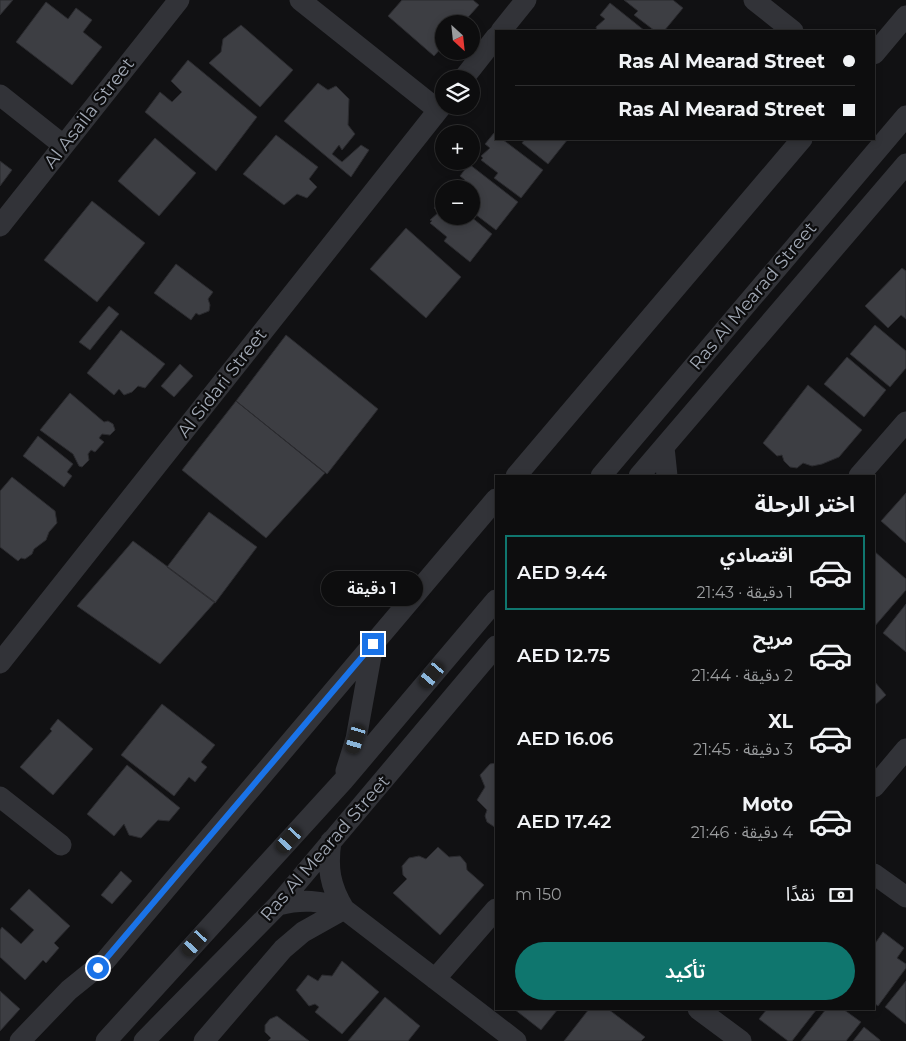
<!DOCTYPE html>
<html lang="ar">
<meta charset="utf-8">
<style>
body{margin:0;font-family:Montserrat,"Noto Sans Arabic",sans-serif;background:#161617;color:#f1f3f6;direction:rtl;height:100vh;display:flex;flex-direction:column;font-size:19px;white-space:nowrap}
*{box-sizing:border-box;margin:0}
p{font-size:16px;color:#9a9c9e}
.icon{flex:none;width:28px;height:28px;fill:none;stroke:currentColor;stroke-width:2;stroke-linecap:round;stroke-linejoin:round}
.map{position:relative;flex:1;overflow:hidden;direction:ltr}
.sheet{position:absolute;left:495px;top:475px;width:380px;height:535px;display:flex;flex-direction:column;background:#0d0d0e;border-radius:0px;box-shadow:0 2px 8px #0003,0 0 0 1px #2d2d2e;direction:rtl}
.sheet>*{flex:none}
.hud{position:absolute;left:495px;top:30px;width:380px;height:110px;border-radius:0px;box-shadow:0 2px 8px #0003,0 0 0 1px #2d2d2e;direction:rtl;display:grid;align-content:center;height:110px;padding:0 20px;background:#0d0d0e}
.needle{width:32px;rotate:153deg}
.tools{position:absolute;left:435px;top:15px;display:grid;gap:10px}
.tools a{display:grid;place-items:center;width:45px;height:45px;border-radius:50%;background:#0d0d0e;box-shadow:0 2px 8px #0003,0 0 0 1px #2d2d2e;font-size:25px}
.end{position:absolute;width:22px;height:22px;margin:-11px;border:6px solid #1a73e8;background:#fff;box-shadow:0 0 0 2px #fff}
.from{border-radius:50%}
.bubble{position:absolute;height:35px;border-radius:18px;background:#0d0d0e;box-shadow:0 2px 8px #0003,0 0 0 1px #2d2d2e;font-size:16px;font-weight:600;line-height:35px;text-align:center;direction:rtl}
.car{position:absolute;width:15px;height:30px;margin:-15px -8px;border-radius:6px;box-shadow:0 0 4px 1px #0007;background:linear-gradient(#222 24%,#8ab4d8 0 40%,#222 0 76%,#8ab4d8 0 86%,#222 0)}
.hud b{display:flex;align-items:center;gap:18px;height:48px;font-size:19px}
.hud b+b{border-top:1px solid #2d2d2e}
.hud i{width:12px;height:12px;background:#f1f3f6}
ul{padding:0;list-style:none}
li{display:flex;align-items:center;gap:15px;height:75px;margin:0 10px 8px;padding:0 10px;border:2px solid transparent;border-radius:0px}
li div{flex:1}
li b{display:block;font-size:19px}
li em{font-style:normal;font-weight:600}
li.on{border-color:#0f766e}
li>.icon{width:45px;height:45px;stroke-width:1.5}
h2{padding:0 20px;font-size:22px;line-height:60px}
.pay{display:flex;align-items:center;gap:12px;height:55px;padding:0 20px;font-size:19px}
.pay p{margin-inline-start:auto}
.action{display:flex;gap:10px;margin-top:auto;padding:10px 20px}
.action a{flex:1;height:58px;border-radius:30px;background:#0f766e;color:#fff;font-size:20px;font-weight:600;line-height:58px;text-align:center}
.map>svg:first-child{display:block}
</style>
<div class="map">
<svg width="906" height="1041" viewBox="0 0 906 1041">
<rect width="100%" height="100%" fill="#111113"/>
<!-- building -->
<path fill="#3d3e43" stroke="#2b2b2f" d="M0,0H13L0,15Z
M402,0H473L479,5L462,24H444V45L434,56L388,16Z
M624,0H673L683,8L664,31H655L634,15L638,11Z
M46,2L68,19L76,8L92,20L83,32L102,47L72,85L16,42Z
M610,3L645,31H597L596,27L605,19L600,15Z
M241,25L293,70L260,107L209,63L221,52L223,39Z
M188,60L257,117L216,171L145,112L160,92L172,102L182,92L171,81Z
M318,83L328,90L336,86L349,99L348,125L355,134L342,150L339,145L332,154L342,162L361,145L369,150L351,177L284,121Z
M494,133L496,139H502L543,170L521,198L494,178L498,173L481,160L483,158L481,156L490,148L485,144Z
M276,135L318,167L309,179L317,187L307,198L297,194L284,205L243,174Z
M155,138L196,173L159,216L118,181Z
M525,139H568L548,164L522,143Z
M0,161L12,170L0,186Z
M469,164L518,202L496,230L471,211V189L456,188L465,180L460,176Z
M444,197V216H470L492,234L470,262L444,241L447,237L430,223L432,221L430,220L439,212L434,208Z
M92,201L145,243L97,302L44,260Z
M406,228L461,277L426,318L370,269Z
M176,264L213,292L208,299L210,305L209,311L199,315L196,313L191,320L154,293Z
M902,268L906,271V319L901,315L888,328L865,306Z
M109,306L119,314L90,350L79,342Z
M875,325L906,351V368L890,387L850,354Z
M121,330L165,364L145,388L138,386L132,392L124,395L119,389L114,395L87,373Z
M286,335L378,409L327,474L236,401Z
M847,357L886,390L864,417L824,384Z
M180,364L193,376L174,397L161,386Z
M808,385L862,430L839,457L822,464L812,466L803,463L797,468L790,467L784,461L782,455L777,456L763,443Z
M70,393L104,422L108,421L113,424L115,430L110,435L102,434L99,438L104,442L95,452L91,450L88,454L89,460L82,467L79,466L73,454L40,430Z
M236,401L325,473L266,538L182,470Z
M38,436L73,464L67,472L72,476L64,487L23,456Z
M12,477L55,511L57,523L49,532L46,540L34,549L32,554L25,559L21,558L18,561L0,547V491Z
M906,493V543L881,521Z
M209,512L257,547L215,603L167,567Z
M133,541L215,602L160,664L77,606Z
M874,551L906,579V590L874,627Z
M906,604V652L883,633Z
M874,681L886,695L874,706Z
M162,704L215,745L201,762L207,767L195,782L189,777L174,796L121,755Z
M58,719L93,749L53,795L20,767L52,731L50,729Z
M496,763V828L487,822L485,816L487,810L477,800L485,787L480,775L490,764Z
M127,765L180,808L169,821L158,820L141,838L129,835L124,824L114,836L87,814Z
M438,847L449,857L460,856L466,863L467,870L484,885L440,935L393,893L407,879L403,875L402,866L409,858L419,856L426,859Z
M121,871L132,881L112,904L101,895Z
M29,889L70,926L54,943L59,948L46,963L43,960L25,980L0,957V930L2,927L21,944L34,930L10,909Z
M883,932L904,948L897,958L906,964V968L878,1006L874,1003V945Z
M342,961L379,992L342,1034L315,1012L319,1007L315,1004L309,1006L296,990L308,975L318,981L322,975L332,976Z
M906,981V1024L885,1007Z
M0,991L20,1009L0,1031Z
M385,997L420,1026L408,1041H348Z
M514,1009H558L541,1030Z
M589,1009H608L645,1037L641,1041H564Z
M767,1009H817L792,1041H788L759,1019Z
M826,1009H843L861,1022L846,1041H801Z
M277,1016L309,1041H268L271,1038L265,1032V1025L270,1019Z
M864,1027L880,1040V1041H853Z"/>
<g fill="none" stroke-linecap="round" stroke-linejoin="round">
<!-- minor -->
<path stroke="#323338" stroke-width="21" d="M300,0L438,110
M754,0L793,31
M501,31L526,0
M874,54L906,16
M463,79L496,37
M0,95L63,145
M0,226L179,0
M664,447L667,476
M516,476L802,139
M601,476L906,116
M639,476L906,164
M859,476L906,422
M0,663L444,103
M346,771L356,739L373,645
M874,787L906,749
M0,797L61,845
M331,841C327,868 330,886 344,909
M874,874L906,897
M278,905C302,899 321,900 344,909L516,1041
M435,979L496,909
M698,1009L741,1041
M20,1041L69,990L105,961L496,499
M106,1041L343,781L496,600
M144,1041L278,905L496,646
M204,1041L283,949L303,932L344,909"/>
</g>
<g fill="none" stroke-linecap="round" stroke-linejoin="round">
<!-- route -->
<path stroke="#1a73e8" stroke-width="6" d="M98,968L373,644"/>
</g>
<g text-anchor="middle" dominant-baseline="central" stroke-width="4.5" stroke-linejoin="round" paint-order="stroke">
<!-- street labels -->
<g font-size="18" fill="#a1a8b4" stroke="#0c0c0d">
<text transform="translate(89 113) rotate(-52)">Al Asaila Street</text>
<text transform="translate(753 296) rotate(-50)">Ras Al Mearad Street</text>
<text transform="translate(222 383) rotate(-52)">Al Sidari Street</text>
<text transform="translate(325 848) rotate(-49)">Ras Al Mearad Street</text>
</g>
</g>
</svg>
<div class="tools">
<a><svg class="needle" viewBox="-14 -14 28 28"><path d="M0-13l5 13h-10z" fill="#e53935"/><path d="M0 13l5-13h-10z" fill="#9a9c9e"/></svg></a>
<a><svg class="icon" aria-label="layers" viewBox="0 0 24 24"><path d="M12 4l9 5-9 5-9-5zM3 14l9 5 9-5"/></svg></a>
<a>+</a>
<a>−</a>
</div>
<i class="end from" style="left:98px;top:968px"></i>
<i class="end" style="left:373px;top:644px"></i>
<div class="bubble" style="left:321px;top:571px;width:102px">1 دقيقة</div>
<i class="car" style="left:432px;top:675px;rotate:220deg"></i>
<i class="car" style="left:356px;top:739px;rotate:197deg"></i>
<i class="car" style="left:289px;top:840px;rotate:222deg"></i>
<i class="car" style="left:195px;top:943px;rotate:222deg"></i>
<div class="hud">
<b><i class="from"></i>Ras Al Mearad Street</b>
<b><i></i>Ras Al Mearad Street</b>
</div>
<section class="sheet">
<h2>اختر الرحلة</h2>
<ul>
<li class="on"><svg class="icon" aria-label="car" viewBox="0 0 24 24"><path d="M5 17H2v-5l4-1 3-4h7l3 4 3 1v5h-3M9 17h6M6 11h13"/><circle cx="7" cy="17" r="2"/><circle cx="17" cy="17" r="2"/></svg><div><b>اقتصادي</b><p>1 دقيقة · 21:43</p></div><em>AED 9.44</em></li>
<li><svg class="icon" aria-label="car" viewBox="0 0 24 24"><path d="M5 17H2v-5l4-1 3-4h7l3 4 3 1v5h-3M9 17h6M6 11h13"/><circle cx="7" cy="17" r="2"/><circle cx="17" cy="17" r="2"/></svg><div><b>مريح</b><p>2 دقيقة · 21:44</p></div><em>AED 12.75</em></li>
<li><svg class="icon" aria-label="car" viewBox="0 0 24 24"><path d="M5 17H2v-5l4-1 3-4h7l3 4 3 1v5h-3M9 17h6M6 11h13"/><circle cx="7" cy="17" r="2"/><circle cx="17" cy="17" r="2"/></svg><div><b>XL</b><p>3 دقيقة · 21:45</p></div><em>AED 16.06</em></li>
<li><svg class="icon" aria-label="car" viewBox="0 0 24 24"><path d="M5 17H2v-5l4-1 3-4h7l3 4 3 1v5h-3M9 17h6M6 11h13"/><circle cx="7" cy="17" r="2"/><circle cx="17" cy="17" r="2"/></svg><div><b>Moto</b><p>4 دقيقة · 21:46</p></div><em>AED 17.42</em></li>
</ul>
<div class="pay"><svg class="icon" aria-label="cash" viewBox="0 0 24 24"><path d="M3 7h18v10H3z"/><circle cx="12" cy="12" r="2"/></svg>نقدًا<p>150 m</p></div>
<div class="action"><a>تأكيد</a></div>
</section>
</div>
